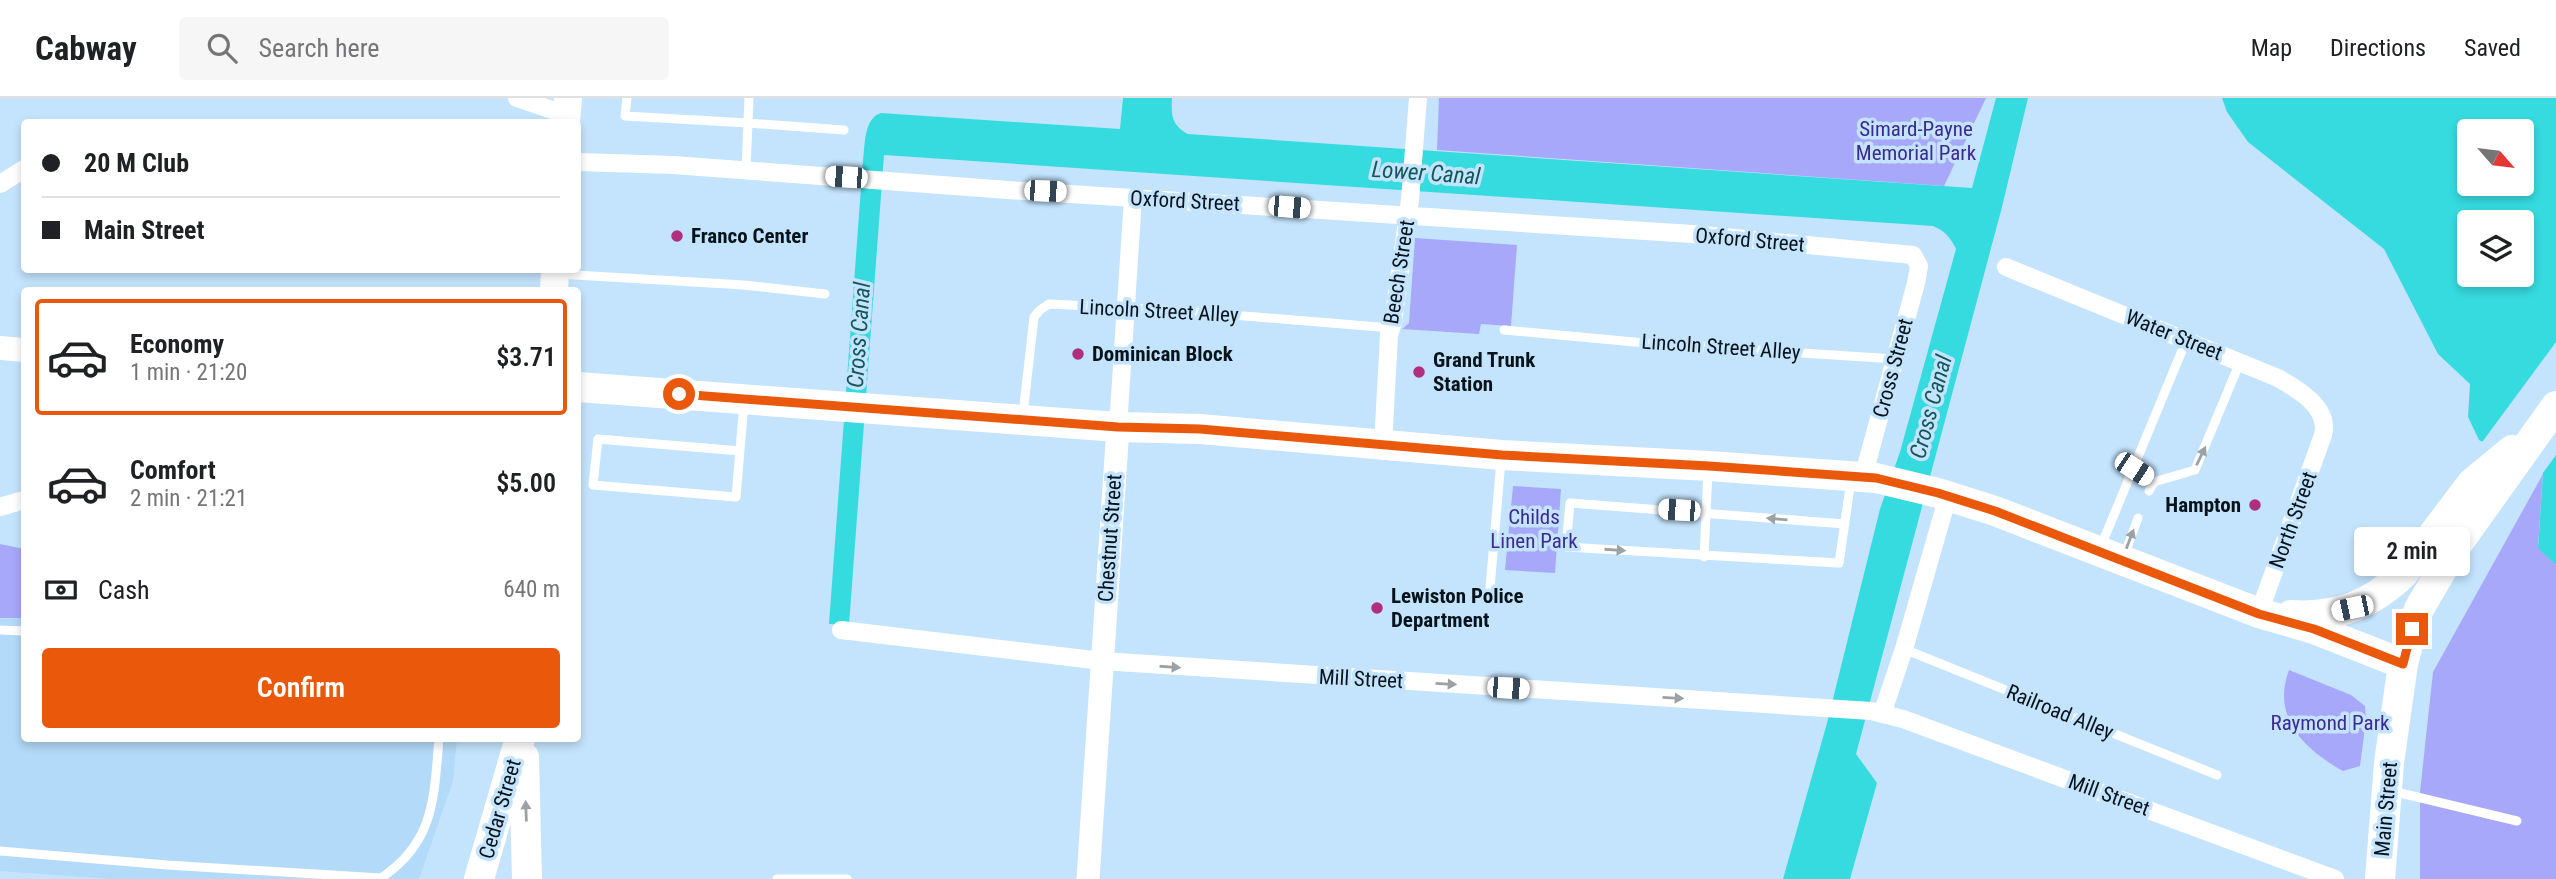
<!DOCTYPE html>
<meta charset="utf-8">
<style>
body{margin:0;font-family:"Roboto Condensed",sans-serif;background:#f6f6f6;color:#202124;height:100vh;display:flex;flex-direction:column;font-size:26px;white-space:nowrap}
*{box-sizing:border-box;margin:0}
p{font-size:23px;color:#757577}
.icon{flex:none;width:38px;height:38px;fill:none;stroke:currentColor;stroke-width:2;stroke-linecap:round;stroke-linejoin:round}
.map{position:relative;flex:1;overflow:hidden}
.details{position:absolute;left:21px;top:189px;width:560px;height:455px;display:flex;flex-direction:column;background:#fff;border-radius:7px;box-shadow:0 4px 10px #0003}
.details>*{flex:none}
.banner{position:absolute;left:21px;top:21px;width:560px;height:154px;border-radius:7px;box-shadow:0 4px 10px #0003;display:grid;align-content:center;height:154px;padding:0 21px;background:#fff}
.needle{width:46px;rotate:118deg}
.tools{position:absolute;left:2457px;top:21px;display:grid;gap:14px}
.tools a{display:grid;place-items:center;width:77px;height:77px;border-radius:7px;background:#fff;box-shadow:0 4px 10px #0003;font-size:35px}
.end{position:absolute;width:32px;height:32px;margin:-16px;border:9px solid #ea580c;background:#fff;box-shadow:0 0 0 4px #fff}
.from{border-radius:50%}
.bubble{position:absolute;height:49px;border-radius:7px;background:#fff;box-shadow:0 4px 10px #0003;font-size:23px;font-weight:600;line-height:49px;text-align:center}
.car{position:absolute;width:21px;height:42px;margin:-21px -10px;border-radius:9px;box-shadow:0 0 5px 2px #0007;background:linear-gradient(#fff 24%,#345 0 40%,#fff 0 76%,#345 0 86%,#fff 0)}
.banner b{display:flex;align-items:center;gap:24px;height:66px;font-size:26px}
.banner b+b{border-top:2px solid #e0e0e0}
.banner i{width:18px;height:18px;background:#202124}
ul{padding:12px 0 0;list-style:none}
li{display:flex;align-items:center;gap:21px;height:116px;margin:0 14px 10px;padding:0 7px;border:4px solid transparent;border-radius:7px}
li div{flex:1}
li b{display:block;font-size:26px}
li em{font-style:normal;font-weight:600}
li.selected{border-color:#ea580c}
li>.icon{width:63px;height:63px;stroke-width:1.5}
.pay{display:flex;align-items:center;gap:18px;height:77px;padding:0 21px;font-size:26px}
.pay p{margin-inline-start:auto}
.button{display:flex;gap:14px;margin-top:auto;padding:14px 21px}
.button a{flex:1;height:80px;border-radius:7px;background:#ea580c;color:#fff;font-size:28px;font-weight:600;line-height:80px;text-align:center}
header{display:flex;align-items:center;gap:42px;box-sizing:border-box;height:98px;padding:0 35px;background:#fff;border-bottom:2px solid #e0e0e0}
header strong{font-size:33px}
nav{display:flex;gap:38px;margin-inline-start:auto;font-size:24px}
.search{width:490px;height:63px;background:#f6f6f6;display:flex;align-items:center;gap:18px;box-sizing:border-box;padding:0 24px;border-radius:7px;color:#757577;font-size:26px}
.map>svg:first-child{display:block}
</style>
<header>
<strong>Cabway</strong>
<div class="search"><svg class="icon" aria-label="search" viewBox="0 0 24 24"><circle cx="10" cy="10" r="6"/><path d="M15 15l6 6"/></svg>Search here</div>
<nav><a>Map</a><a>Directions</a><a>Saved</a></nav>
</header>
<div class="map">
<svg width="2556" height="781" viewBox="0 0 2556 781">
<rect width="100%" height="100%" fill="#c4e4fd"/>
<!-- built -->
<path fill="#b3daf8" d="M24,520V640L457,641L453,683L419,781H112L0,773V521Z"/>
<!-- green -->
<path fill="#a8a8fb" d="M1439,0H1986L1944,88L1437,52Z
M1415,140L1517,147L1511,228L1481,226L1479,236L1402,231L1409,225Z
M2543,376L2538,449L2556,467V781H2420V694L2433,574Z
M1513,388L1561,391L1555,475L1505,472Z
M0,446L24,451V520H0Z
M2289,572L2351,597L2365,608L2366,622L2360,668L2343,673C2305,652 2271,620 2289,572Z"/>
<!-- water -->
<path fill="#36dbe0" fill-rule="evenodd" d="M1123,0H1172C1171,18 1172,27 1188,36L1972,90L1996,0H2028L2002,109L1856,656L1877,685L1850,781H1783L1827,625L1880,411L1900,354L1956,151C1950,139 1945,133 1933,128L884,57L849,527L829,526L863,62C865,47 864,20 881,15L1120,31Z
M2222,0H2556V467L2538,450L2543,376L2479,342L2468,319L2470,286L2438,256L2384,151L2248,44L2227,14ZM2469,33H2522V86H2469ZM2469,124H2522V177H2469Z"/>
<!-- pier -->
<path fill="#c4e4fd" d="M2556,244V357L2540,379L2480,347Z"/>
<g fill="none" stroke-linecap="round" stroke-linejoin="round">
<!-- service -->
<path stroke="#fff" stroke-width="9" d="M627,0L625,18L748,25L746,72
M749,0L748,25L844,32
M558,176L744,187L825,196
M1504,232L1645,245L1896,261
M1023,316L1034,219L1040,212L1049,206L1171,212L1391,230
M740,353L598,341L593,387L736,399L744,305
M2134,371L2154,384
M2149,393L2154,384L2195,372L2240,264
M1845,426L1570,405L1566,449L1839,465L1851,382
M2101,448L2186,243
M2124,458L2138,420
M1704,459L1708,373
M1490,490L1501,362
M0,532L24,533
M1904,551L2217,677
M2392,693L2517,723
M0,753L167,767L381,780C435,744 434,699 439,640
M777,781H847"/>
<!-- minor -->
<path stroke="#fff" stroke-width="18" d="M517,0L567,17
M578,64L673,67L1008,92L1692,136L1913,157L1919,168L1916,185L1863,379
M0,86L24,71
M2006,169L2278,280C2299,292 2330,310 2323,337L2259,515
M1118,329L1133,100
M1383,347L1389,237L1393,224L1410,102L1418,0
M0,409L24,402
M841,532L1102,563L1871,613L1903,621L2335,781
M1882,616L1904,551L1948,398"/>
<!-- tertiary -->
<path stroke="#fff" stroke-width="23" d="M1088,781L1118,329"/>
<!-- secondary -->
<path stroke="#fff" stroke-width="24" d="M0,250L24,252"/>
<!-- primary -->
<path stroke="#fff" stroke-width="28" d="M566,24L568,0
M554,192L555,172"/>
<!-- trunk -->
<path stroke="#fff" stroke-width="30" d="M578,289L1118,329L1200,331L1502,357L1709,368L1876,380L1938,395L1995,413L2259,515L2314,531L2403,566
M2291,517C2337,520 2371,507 2404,475L2472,385L2512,352
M524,659L527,781
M479,781L520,640
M2380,781L2389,665L2403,566L2412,531L2419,511L2454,451L2556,308"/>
</g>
<!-- one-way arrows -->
<defs><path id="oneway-solid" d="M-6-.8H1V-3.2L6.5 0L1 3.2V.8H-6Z" transform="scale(1.75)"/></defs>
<g fill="#9ca1a4">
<use href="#oneway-solid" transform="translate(2201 358) rotate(-64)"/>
<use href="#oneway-solid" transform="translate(1777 421) rotate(-175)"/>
<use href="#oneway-solid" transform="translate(2130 441) rotate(-69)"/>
<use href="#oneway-solid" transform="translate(1615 452) rotate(4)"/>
<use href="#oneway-solid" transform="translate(1170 569) rotate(4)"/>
<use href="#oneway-solid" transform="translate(1446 586) rotate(3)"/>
<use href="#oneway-solid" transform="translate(1673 600) rotate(3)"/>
<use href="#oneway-solid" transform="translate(526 713) rotate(-92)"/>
</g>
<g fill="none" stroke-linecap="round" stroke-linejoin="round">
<!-- route -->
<path stroke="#ea580c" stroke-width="9" d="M679,296L1118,329L1200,331L1502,357L1709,368L1876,380L1938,395L1995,413L2259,516L2314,531L2403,566L2412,531"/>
</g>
<!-- markers -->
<g fill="#af2f7d" stroke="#c4e4fd" stroke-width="2.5">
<circle cx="677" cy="138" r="7"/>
<circle cx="1078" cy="256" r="7"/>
<circle cx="1419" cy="274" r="7"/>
<circle cx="2255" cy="407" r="7"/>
<circle cx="1377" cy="510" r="7"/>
</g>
<g text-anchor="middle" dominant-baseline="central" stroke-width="7" stroke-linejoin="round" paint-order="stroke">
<!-- park labels -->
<g font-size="21" fill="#3c2a90" stroke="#c4e4fd">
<text x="1916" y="31">Simard-Payne<tspan x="1916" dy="24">Memorial Park</tspan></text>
<text x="1534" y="419">Childs<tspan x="1534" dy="24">Linen Park</tspan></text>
<text x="2330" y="625">Raymond Park</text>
</g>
<!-- street labels -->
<g font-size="21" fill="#07131b" stroke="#c4e4fd">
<text transform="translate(1185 103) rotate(3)">Oxford Street</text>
<text transform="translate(1750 142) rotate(5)">Oxford Street</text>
<text transform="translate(1399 174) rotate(-81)">Beech Street</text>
<text transform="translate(1159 213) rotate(3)">Lincoln Street Alley</text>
<text transform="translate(2174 237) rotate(22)">Water Street</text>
<text transform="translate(1721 249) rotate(4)">Lincoln Street Alley</text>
<text transform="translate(1893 270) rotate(-75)">Cross Street</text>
<text transform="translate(2293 422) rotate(-70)">North Street</text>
<text transform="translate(1110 440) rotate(-86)">Chestnut Street</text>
<text transform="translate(1361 581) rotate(3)">Mill Street</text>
<text transform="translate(2060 614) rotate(22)">Railroad Alley</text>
<text transform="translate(2109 697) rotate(20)">Mill Street</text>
<text transform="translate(500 711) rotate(-74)">Cedar Street</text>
<text transform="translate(2386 711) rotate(-85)">Main Street</text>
</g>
<!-- poi labels -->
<g font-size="21" font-weight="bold" fill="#07131b" stroke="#c4e4fd" text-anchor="start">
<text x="691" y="138">Franco Center</text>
<text x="1092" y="256">Dominican Block</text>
<text x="1433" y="262">Grand Trunk<tspan x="1433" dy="24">Station</tspan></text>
<text x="2241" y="407" text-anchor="end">Hampton</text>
<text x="1391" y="498">Lewiston Police<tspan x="1391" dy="24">Department</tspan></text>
</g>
<!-- water labels -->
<g font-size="23" font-style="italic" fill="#145758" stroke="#c4e4fd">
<text transform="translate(1426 75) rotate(4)">Lower Canal</text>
<text transform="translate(859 237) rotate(-86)">Cross Canal</text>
<text transform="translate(1931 309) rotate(-75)">Cross Canal</text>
</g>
</g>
</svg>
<div class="tools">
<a><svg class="needle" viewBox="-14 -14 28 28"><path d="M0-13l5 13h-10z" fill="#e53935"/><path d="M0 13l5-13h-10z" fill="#757577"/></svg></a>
<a><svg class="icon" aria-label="layers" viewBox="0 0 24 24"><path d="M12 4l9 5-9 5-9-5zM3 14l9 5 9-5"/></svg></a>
</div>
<i class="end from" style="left:679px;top:296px"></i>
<i class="end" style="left:2412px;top:531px"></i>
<div class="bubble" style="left:2354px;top:429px;width:116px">2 min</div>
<i class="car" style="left:846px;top:79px;rotate:274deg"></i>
<i class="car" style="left:1045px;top:93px;rotate:92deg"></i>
<i class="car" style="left:1289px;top:109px;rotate:95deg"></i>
<i class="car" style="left:2134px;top:371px;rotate:123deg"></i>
<i class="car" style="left:1679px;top:412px;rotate:274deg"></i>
<i class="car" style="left:2352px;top:510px;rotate:258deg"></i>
<i class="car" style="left:1508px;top:590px;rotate:94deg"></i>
<div class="banner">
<b><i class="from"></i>20 M Club</b>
<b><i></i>Main Street</b>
</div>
<section class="details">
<ul>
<li class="selected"><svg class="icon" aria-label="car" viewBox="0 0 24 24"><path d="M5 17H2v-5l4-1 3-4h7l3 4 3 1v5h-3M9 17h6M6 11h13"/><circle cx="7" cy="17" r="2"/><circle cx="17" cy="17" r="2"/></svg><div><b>Economy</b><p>1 min · 21:20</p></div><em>$3.71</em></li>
<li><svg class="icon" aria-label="car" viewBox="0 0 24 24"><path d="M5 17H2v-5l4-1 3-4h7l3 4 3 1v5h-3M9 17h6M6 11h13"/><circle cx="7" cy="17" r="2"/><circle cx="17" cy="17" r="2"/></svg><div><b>Comfort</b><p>2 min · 21:21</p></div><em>$5.00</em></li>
</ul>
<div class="pay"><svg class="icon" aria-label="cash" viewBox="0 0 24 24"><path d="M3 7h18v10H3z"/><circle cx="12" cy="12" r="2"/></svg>Cash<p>640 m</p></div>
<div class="button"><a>Confirm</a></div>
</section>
</div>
